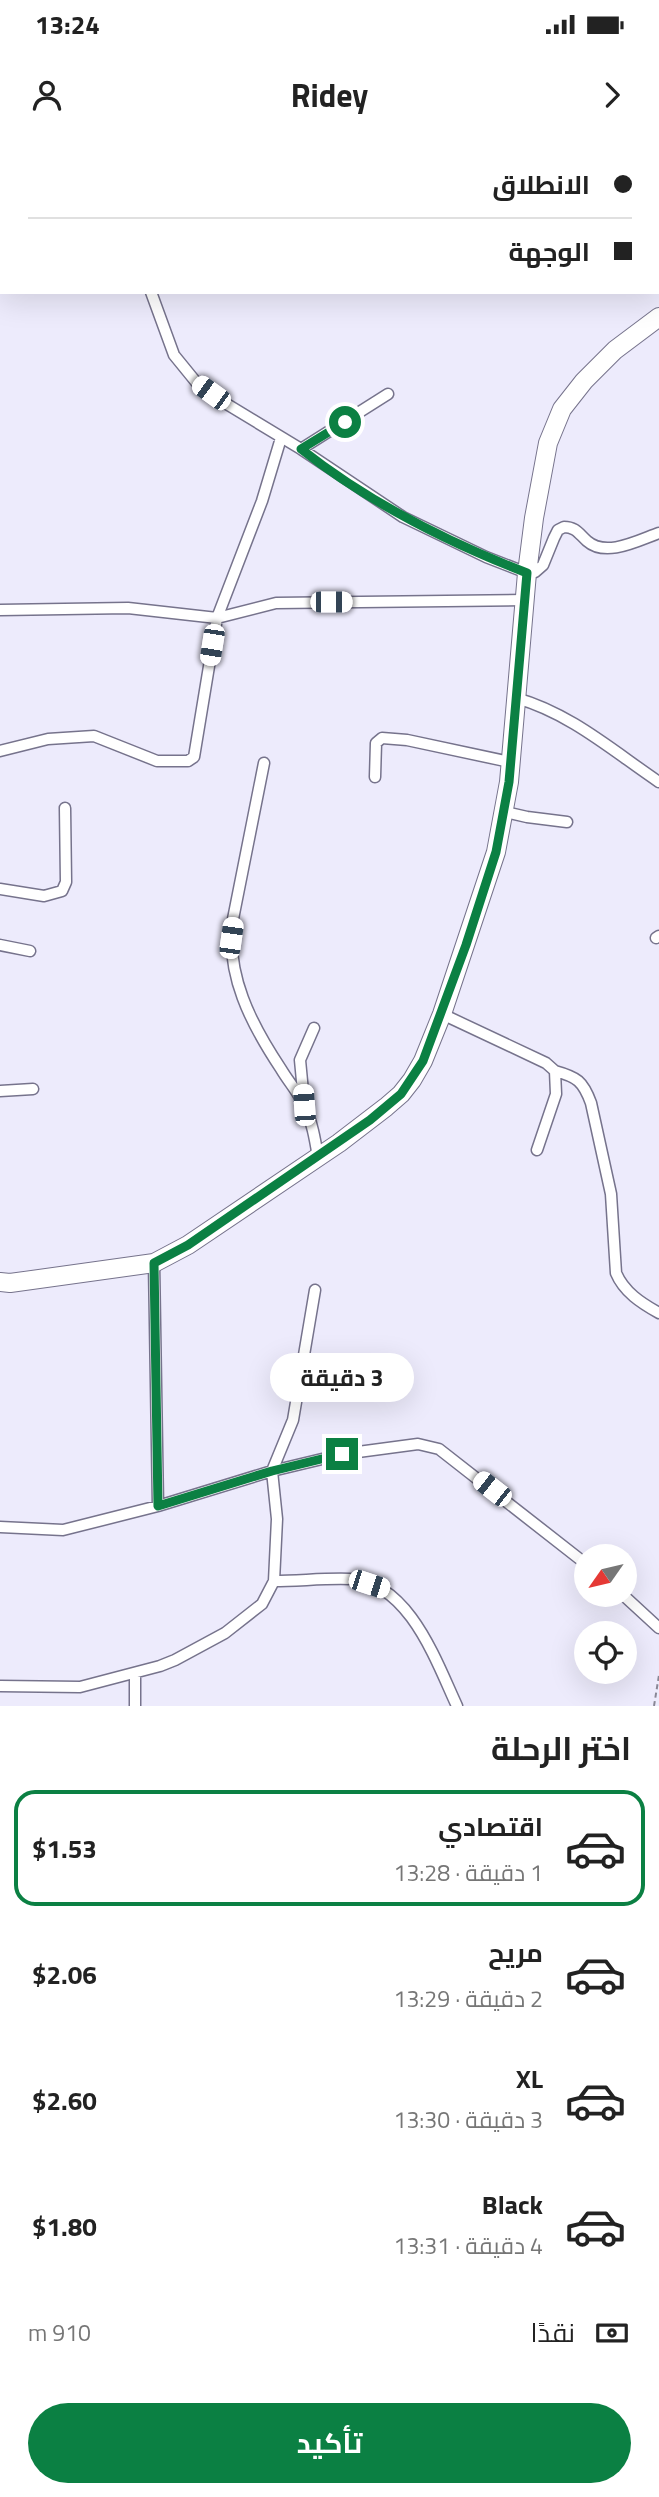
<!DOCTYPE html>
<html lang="ar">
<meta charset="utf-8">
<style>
body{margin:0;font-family:"Titillium Web",Cairo,sans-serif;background:#f6f6f6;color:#222;direction:rtl;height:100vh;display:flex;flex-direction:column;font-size:26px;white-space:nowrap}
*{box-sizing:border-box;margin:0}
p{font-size:23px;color:#767676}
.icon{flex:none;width:38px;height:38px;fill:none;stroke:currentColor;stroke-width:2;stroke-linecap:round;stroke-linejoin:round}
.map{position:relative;height:1566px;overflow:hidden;direction:ltr}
.drawer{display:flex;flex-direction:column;background:#fff;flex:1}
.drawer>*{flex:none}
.top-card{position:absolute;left:0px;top:0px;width:660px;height:154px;box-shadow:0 7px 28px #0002;direction:rtl;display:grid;align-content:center;height:154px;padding:0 28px;background:#fff}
.needle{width:46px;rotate:236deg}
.fabs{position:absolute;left:574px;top:1404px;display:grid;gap:14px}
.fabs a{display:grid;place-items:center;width:63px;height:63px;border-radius:50%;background:#fff;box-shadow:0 7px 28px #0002;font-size:35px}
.end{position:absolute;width:32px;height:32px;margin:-16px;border:9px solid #0b8043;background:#fff;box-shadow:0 0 0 4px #fff}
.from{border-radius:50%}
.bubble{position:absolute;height:49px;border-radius:24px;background:#fff;box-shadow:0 7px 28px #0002;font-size:23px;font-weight:700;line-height:49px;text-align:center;direction:rtl}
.car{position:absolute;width:21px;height:42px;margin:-21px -10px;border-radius:9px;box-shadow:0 0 5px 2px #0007;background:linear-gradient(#fff 24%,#345 0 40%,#fff 0 76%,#345 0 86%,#fff 0)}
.top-card b{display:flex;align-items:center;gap:24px;height:66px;font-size:26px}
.top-card b+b{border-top:2px solid #e0e0e0}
.top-card i{width:18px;height:18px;background:#222}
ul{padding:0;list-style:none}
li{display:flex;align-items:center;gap:21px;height:116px;margin:0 14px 10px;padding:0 14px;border:4px solid transparent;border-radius:21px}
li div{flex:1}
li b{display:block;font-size:26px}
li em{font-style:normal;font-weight:700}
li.active{border-color:#0b8043}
li>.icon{width:63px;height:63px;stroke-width:1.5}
h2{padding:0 28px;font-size:32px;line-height:84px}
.pay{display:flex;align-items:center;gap:18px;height:77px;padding:0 28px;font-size:26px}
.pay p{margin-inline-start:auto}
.primary-button{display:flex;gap:14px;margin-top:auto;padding:14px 28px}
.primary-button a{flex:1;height:80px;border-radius:42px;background:#0b8043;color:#fff;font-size:28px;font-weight:700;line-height:80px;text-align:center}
.status{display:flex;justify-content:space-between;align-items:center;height:49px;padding:0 35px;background:#fff;direction:ltr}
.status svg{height:19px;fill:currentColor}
header{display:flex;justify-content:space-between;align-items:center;height:91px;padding:0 28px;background:#fff;font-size:32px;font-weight:700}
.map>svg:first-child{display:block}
</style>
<div class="status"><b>13:24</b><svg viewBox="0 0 49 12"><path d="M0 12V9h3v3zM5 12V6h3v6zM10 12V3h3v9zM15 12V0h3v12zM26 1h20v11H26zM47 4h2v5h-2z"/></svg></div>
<header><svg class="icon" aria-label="forward" viewBox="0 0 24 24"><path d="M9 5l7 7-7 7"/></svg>Ridey<svg class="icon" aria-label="person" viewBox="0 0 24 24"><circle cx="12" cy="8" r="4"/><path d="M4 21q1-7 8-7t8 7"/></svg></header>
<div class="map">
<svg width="659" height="1566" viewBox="0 0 659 1566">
<rect width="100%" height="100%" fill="#edebfc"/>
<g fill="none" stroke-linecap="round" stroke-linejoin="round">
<defs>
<path id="minor" d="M109,0V2
M134,0L136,2
M183,2L184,0
M151,152L174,215L196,242L225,263L301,309L403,377L486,417L527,433L535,432L543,425L554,398L558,390L564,387C576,387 579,394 587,401C606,418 639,400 659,393
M301,309L388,254
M0,470L128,468L217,478L276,463L525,460
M516,558C570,573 613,611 659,642
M0,611L48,599L94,596L157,621H188L194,617L217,478L262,361L281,298
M264,623L233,779C225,834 251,884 281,929C288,941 298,952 304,965C312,981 315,999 318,1017
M375,637L376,603L382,598L407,600L510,622
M505,672L527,677L567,682
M0,749L44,756L62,751L66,742L65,668
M656,798L659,796
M0,805L30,811
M442,874L546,923L555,931L556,954L537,1010
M555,931C577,937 583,941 591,963L611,1054L616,1133C624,1152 641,1163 659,1173
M0,951L33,949
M304,962L300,920L314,888
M154,1123L158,1366
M0,1387L63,1390L158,1366L272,1331L343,1314L418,1304L439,1309L586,1424
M274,1441C299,1441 325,1438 350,1439C409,1442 436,1521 457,1566
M622,1454L659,1488
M135,1533V1566
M0,1546L80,1547L160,1526L175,1520L225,1493L262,1464L274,1441L277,1379L272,1331L293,1280L315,1150"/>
<path id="primary" d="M0,1142L10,1143L154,1123L188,1105L339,1003L386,967L401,954L412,940L423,921L442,874L496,712L509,642L527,433L534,378L548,303L562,269L584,241L615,210L659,177"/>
</defs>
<!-- minor casing -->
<use href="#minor" stroke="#76738c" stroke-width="13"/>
<!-- primary casing -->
<use href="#primary" stroke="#76738c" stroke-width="20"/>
<!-- path -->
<path stroke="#898795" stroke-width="2" stroke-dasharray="5 3.5" stroke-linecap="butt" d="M654,1566L659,1535"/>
<!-- minor -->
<use href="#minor" stroke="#fff" stroke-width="10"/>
<!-- primary -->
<use href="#primary" stroke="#fff" stroke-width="18"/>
</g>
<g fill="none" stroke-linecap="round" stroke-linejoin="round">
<!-- route -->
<path stroke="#0b8043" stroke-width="9" d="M342,1314L272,1331L158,1366L154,1123L188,1105L370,980L401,954L423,921L466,805L496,712L509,642L527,433C447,402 368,362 301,309L345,282"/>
</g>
</svg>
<div class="fabs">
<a><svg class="needle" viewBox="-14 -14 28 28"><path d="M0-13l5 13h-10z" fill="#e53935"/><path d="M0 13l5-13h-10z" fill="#767676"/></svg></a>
<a><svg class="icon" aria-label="locate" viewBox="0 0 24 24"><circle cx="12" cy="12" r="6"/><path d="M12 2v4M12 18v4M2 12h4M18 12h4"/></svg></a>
</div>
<i class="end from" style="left:345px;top:282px"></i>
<i class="end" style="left:342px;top:1314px"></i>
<div class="bubble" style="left:270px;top:1213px;width:144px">3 دقيقة</div>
<i class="car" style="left:211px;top:253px;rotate:306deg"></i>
<i class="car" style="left:331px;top:462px;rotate:90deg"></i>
<i class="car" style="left:212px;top:505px;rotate:189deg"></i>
<i class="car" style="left:231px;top:798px;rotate:8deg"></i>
<i class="car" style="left:304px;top:965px;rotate:356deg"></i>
<i class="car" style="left:492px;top:1349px;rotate:308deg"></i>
<i class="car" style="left:369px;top:1444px;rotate:108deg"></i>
<div class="top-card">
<b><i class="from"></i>الانطلاق</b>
<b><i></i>الوجهة</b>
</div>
</div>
<section class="drawer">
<h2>اختر الرحلة</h2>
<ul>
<li class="active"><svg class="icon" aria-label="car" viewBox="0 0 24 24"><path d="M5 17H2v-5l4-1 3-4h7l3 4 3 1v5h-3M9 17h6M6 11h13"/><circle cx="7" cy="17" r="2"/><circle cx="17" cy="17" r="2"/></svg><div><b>اقتصادي</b><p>1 دقيقة · 13:28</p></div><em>$1.53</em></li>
<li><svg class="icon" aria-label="car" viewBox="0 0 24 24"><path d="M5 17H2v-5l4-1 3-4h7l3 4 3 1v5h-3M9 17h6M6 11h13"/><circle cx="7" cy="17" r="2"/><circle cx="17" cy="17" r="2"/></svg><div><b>مريح</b><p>2 دقيقة · 13:29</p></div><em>$2.06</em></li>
<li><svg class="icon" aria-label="car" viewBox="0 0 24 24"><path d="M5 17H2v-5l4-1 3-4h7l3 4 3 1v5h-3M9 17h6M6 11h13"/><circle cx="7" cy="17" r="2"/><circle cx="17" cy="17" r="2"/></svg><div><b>XL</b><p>3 دقيقة · 13:30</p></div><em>$2.60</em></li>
<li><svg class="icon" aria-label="car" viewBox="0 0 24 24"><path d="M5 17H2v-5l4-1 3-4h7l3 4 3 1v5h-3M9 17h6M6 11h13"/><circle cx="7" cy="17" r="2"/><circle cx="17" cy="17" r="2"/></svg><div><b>Black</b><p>4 دقيقة · 13:31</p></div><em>$1.80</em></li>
</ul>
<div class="pay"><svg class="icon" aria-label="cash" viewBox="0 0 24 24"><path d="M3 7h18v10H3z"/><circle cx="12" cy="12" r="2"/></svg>نقدًا<p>910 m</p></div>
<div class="primary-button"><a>تأكيد</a></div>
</section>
